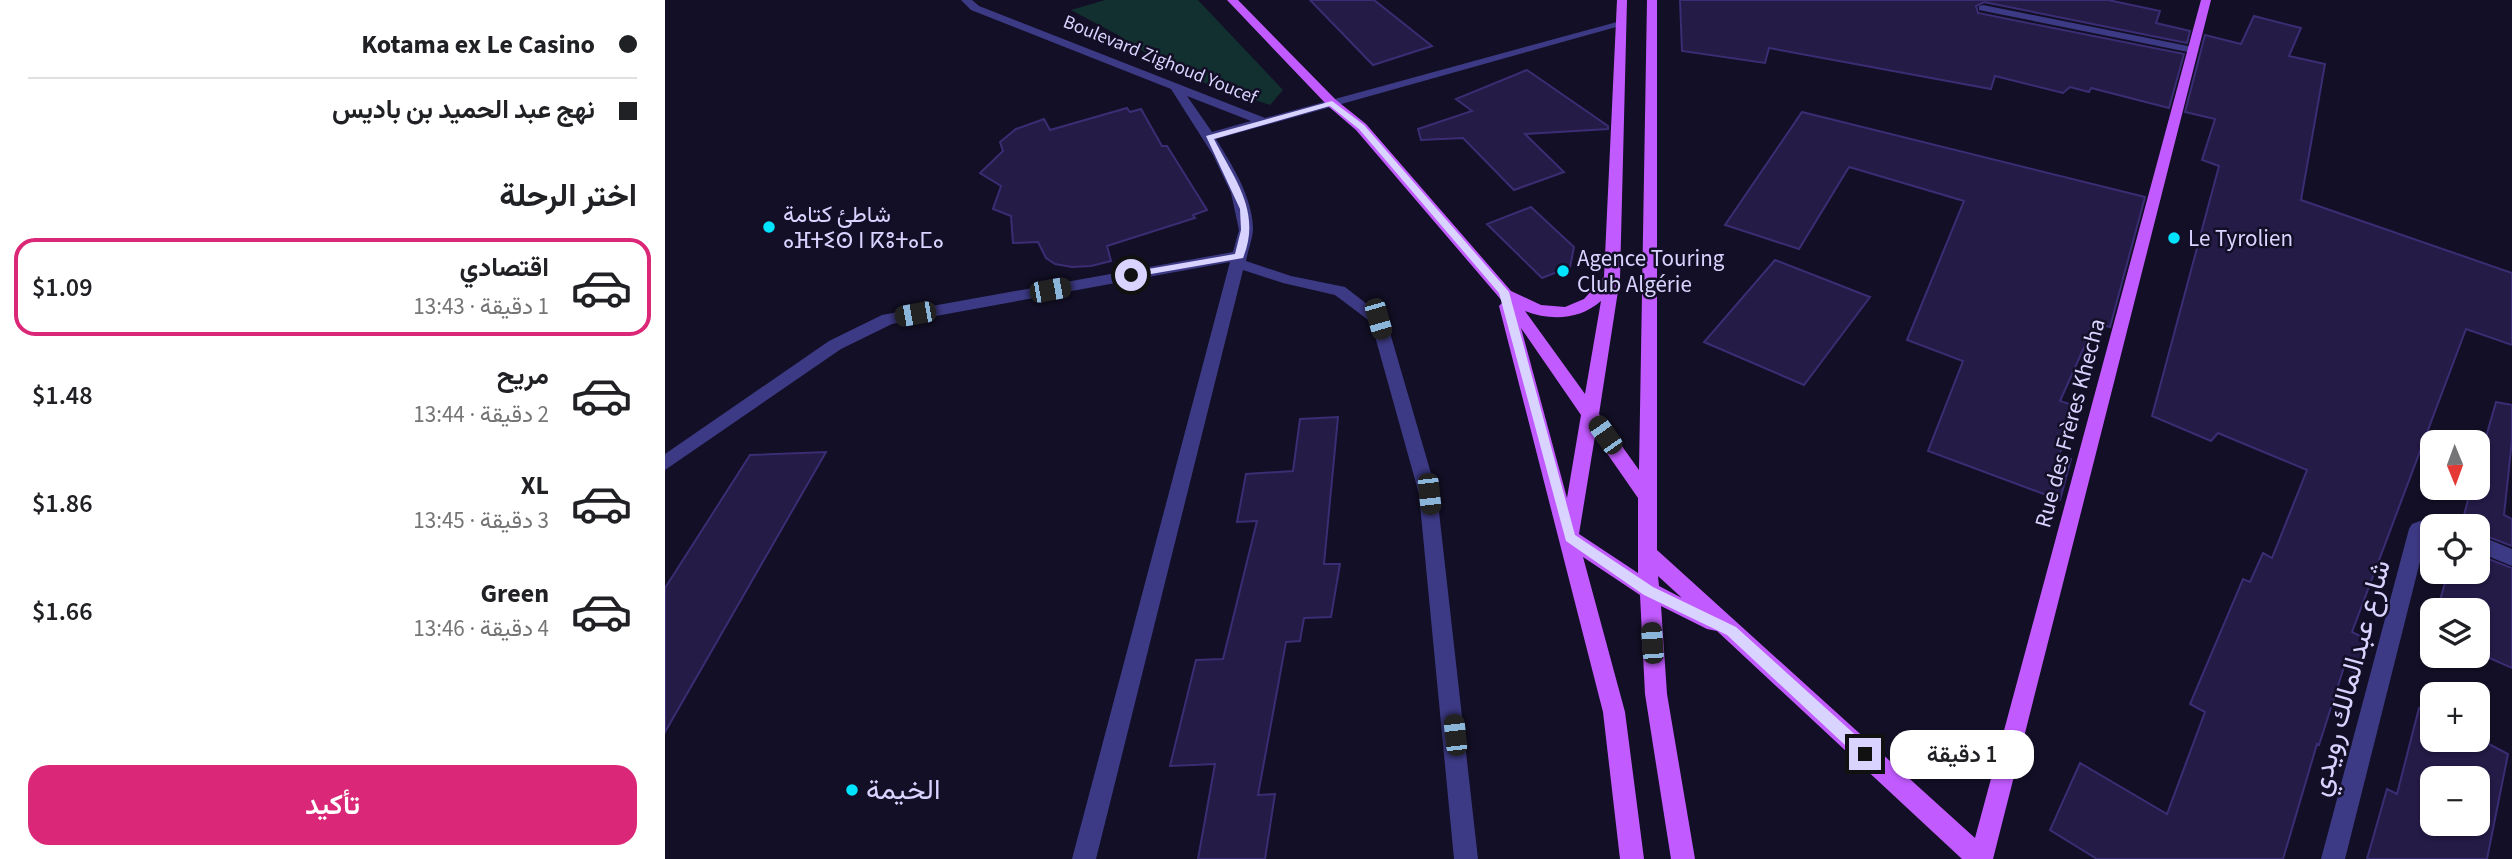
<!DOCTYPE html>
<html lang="ar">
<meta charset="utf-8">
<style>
body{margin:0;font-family:"Source Sans 3",Vazirmatn,"Noto Sans Tifinagh",sans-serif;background:#f2f2f2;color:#202124;direction:rtl;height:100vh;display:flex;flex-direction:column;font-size:26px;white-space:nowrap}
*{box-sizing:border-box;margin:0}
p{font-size:23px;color:#757577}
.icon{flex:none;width:38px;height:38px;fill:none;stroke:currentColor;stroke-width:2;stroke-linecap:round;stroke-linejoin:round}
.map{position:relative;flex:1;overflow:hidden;direction:ltr}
.side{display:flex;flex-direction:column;background:#fff;width:665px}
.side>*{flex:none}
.banner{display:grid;align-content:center;height:154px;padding:0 28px;background:#fff}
.needle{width:46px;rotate:179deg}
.buttons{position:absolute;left:1755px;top:430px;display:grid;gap:14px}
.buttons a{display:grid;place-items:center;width:70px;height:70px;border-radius:14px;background:#fff;box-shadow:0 2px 5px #0004;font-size:35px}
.end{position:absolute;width:32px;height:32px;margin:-16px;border:9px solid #d9d4ff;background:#111;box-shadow:0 0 0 4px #111}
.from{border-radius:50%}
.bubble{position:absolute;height:49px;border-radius:21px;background:#fff;box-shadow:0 2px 5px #0004;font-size:23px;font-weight:600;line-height:49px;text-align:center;direction:rtl}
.car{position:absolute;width:21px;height:42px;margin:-21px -10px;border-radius:9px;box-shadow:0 0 5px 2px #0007;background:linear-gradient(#222 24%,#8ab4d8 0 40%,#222 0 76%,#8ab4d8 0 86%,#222 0)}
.banner b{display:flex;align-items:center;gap:24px;height:66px;font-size:26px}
.banner b+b{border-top:2px solid #e0e0e0}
.banner i{width:18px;height:18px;background:#202124}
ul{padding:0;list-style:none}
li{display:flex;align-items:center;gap:21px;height:98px;margin:0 14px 10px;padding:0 14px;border:4px solid transparent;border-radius:21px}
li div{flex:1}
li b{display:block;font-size:26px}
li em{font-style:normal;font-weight:600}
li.active{border-color:#db2777}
li>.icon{width:63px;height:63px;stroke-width:1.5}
h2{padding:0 28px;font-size:32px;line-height:84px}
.primary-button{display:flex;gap:14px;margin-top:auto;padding:14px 28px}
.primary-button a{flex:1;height:80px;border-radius:21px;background:#db2777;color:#fff;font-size:28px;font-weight:600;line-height:80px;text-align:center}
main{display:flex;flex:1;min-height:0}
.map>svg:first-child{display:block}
</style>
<main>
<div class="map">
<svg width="1847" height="859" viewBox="0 0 1847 859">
<rect width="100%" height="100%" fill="#130f26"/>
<!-- green -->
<path fill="#12302f" d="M440,0H533L618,90L605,105L513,74L453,35L406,10Z"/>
<!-- building -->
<path fill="#241b47" stroke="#3b2d73" stroke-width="2" fill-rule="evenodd" d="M645,0H709L767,46L708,65Z
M1015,0H1443L1495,11L1491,23L1525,31L1522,43L1319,2L1311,6L1313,13L1519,54L1504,108L1426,88L1424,92L1405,87L1398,93L1330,76L1326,89L1104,48L1100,63L1017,51Z
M1589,16L1636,28L1624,56L1660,64L1636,200L1847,273V345L1801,329L1687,632L1705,641L1694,674L1679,667L1654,745L1652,744L1618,859H1432L1385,830L1415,763L1502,814L1540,712L1525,704L1578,579L1585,582L1598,553L1607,558L1642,470L1553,433L1546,441L1487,416L1554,166L1537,160L1550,119L1520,112L1540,35L1576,44Z
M862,70L943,126V129L860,134L899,172L849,190L798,138L756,140L753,129L807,111L791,99Z
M462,108L465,112L476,109L497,146H502L542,210L528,215L530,218L442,246L446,261L426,266L407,267L390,264L381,258L373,242L348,243L346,216L328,209L336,186L315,173L338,151L335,142L351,129L379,119L385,130Z
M1137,112L1480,197L1445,327L1430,323L1395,401L1414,407L1394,455L1406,459L1395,500L1263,451L1298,361L1242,340L1299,201L1184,167L1134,249L1060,225Z
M866,207L909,247L905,267L877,278L822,224Z
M1110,260L1205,297L1139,385L1039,342Z
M1831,402L1847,405V440L1839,515L1847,519V546L1813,533V527H1796L1806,488H1813V465Z
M673,417L659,564H675L666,617L639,618L635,641L621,642L593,795L610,794L600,859H533L550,764L505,766L531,660L558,659L592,521L572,522L581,474L628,471L635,419Z
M161,452L0,732V588L85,455Z
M1813,555L1847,568V668L1813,653V611H1772L1783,572H1813Z
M1754,708L1768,715V740L1813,738L1843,754L1822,859H1702L1722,789L1732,794ZM1768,779H1813V824H1768Z"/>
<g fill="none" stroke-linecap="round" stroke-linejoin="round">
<!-- minor -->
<path fill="#3d3a85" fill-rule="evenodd" d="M296,0H307L314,6L600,118L952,22L962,24L551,139C567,165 587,196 588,228C588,238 583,250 581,261L626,276L680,287L721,319L772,494L813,859H789L754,494L706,322L670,295L618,283L578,270L431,859H407L565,262L227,324L176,349L0,470V454L164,341L217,315L568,252L574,230L566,193L548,155L506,89L306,10ZM522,96L586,121L547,132Z
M1318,5L1528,47L1534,50L1528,53L1314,10V6Z
M1763,518L1779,522L1781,527H1768V534H1762L1680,859H1656L1744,529L1747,524Z
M1813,535L1847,549V566L1813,552Z"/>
<!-- major -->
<path fill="#c25bff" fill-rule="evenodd" d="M562,0H573L671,100L701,124L846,291L876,305L900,307L919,299L939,277L952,0H962L955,278L934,414L974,470L982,0H992V550L1310,838L1536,0H1546L1328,859H1297L1052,631L1042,629L996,606L1002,694L1030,859H1006L980,694L975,595L918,557L960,712L979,859H955L938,712L834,306L838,302L691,130L663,106ZM936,301L920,394L860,311C886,321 914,320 936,301ZM856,328L916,415L902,498ZM930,436L973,498V573L914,534ZM993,576L1017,598L994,586Z"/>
</g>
<!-- route -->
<path fill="#d9d4ff" d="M667,101L699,125L844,292L910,535L988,587L1071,627L1206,749L1208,754L1206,759H1195L1062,635L979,595L901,541L834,293L694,129L665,106L549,139C569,179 597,211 578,258L463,278L461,275L466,272L570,254L576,230L575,209L541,136Z"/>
<!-- markers -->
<g fill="#00e5ff" stroke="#130f26" stroke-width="2.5">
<circle cx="104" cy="227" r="7"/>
<circle cx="1509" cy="238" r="7"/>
<circle cx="898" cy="271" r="7"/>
<circle cx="187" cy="790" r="7"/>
</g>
<g text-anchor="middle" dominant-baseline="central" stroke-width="5" stroke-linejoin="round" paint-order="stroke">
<!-- far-street labels -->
<g font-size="19" fill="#d9d4ff" stroke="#130f26">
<text transform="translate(495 60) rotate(22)">Boulevard Zighoud Youcef</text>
</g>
<!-- poi labels -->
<g font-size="23" fill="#d9d4ff" stroke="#130f26" text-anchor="start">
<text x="118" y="214">شاطئ كتامة<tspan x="118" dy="26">ⴰⴼⵜⵉⵙ ⵏ ⴽⵓⵜⴰⵎⴰ</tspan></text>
<text x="1523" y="238">Le Tyrolien</text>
<text x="912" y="258">Agence Touring<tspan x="912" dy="26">Club Algérie</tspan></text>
</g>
<!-- street labels -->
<g font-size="23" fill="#d9d4ff" stroke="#130f26">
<text transform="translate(1405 423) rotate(-75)">Rue des Frères Khecha</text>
</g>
<!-- near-street labels -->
<g font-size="28" fill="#d9d4ff" stroke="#130f26">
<text transform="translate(1685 678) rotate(-75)">شارع عبدالمالك رويدي</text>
</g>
<!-- near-poi labels -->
<g font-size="28" fill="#d9d4ff" stroke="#130f26" text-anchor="start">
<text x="201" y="790">الخيمة</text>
</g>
</g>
</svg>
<div class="buttons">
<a><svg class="needle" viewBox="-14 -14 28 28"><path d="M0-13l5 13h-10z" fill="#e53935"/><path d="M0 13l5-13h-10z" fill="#757577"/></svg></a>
<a><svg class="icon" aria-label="locate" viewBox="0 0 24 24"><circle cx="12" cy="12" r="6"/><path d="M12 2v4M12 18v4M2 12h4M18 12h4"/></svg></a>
<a><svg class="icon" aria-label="layers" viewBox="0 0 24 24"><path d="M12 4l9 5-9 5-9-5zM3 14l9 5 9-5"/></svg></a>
<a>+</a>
<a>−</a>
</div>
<i class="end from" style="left:466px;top:275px"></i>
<i class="end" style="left:1200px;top:754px"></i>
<div class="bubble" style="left:1225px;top:730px;width:144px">1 دقيقة</div>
<i class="car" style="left:385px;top:290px;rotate:80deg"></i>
<i class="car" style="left:250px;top:314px;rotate:260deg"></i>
<i class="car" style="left:713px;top:319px;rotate:164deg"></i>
<i class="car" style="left:940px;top:435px;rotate:325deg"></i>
<i class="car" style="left:764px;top:494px;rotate:174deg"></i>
<i class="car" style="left:987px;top:643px;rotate:356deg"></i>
<i class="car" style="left:790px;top:735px;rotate:354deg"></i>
</div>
<section class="side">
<div class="banner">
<b><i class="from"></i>Kotama ex Le Casino</b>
<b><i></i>نهج عبد الحميد بن باديس</b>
</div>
<h2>اختر الرحلة</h2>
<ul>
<li class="active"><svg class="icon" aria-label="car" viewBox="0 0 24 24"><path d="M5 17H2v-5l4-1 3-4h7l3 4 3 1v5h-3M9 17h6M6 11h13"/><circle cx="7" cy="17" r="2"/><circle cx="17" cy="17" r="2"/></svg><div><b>اقتصادي</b><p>1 دقيقة · 13:43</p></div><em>$1.09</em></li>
<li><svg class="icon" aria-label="car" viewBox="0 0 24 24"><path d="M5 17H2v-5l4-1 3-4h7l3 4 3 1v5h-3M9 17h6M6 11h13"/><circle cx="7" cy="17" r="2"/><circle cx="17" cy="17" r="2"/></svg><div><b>مريح</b><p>2 دقيقة · 13:44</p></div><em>$1.48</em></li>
<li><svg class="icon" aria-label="car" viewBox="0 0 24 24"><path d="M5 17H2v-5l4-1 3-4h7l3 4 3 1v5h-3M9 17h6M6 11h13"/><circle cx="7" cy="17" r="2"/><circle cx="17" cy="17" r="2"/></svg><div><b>XL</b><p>3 دقيقة · 13:45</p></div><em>$1.86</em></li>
<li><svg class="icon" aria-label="car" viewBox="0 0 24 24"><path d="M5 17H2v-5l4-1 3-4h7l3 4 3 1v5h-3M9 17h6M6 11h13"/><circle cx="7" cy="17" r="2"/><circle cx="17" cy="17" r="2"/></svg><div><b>Green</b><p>4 دقيقة · 13:46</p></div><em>$1.66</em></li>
</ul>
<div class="primary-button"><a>تأكيد</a></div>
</section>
</main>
